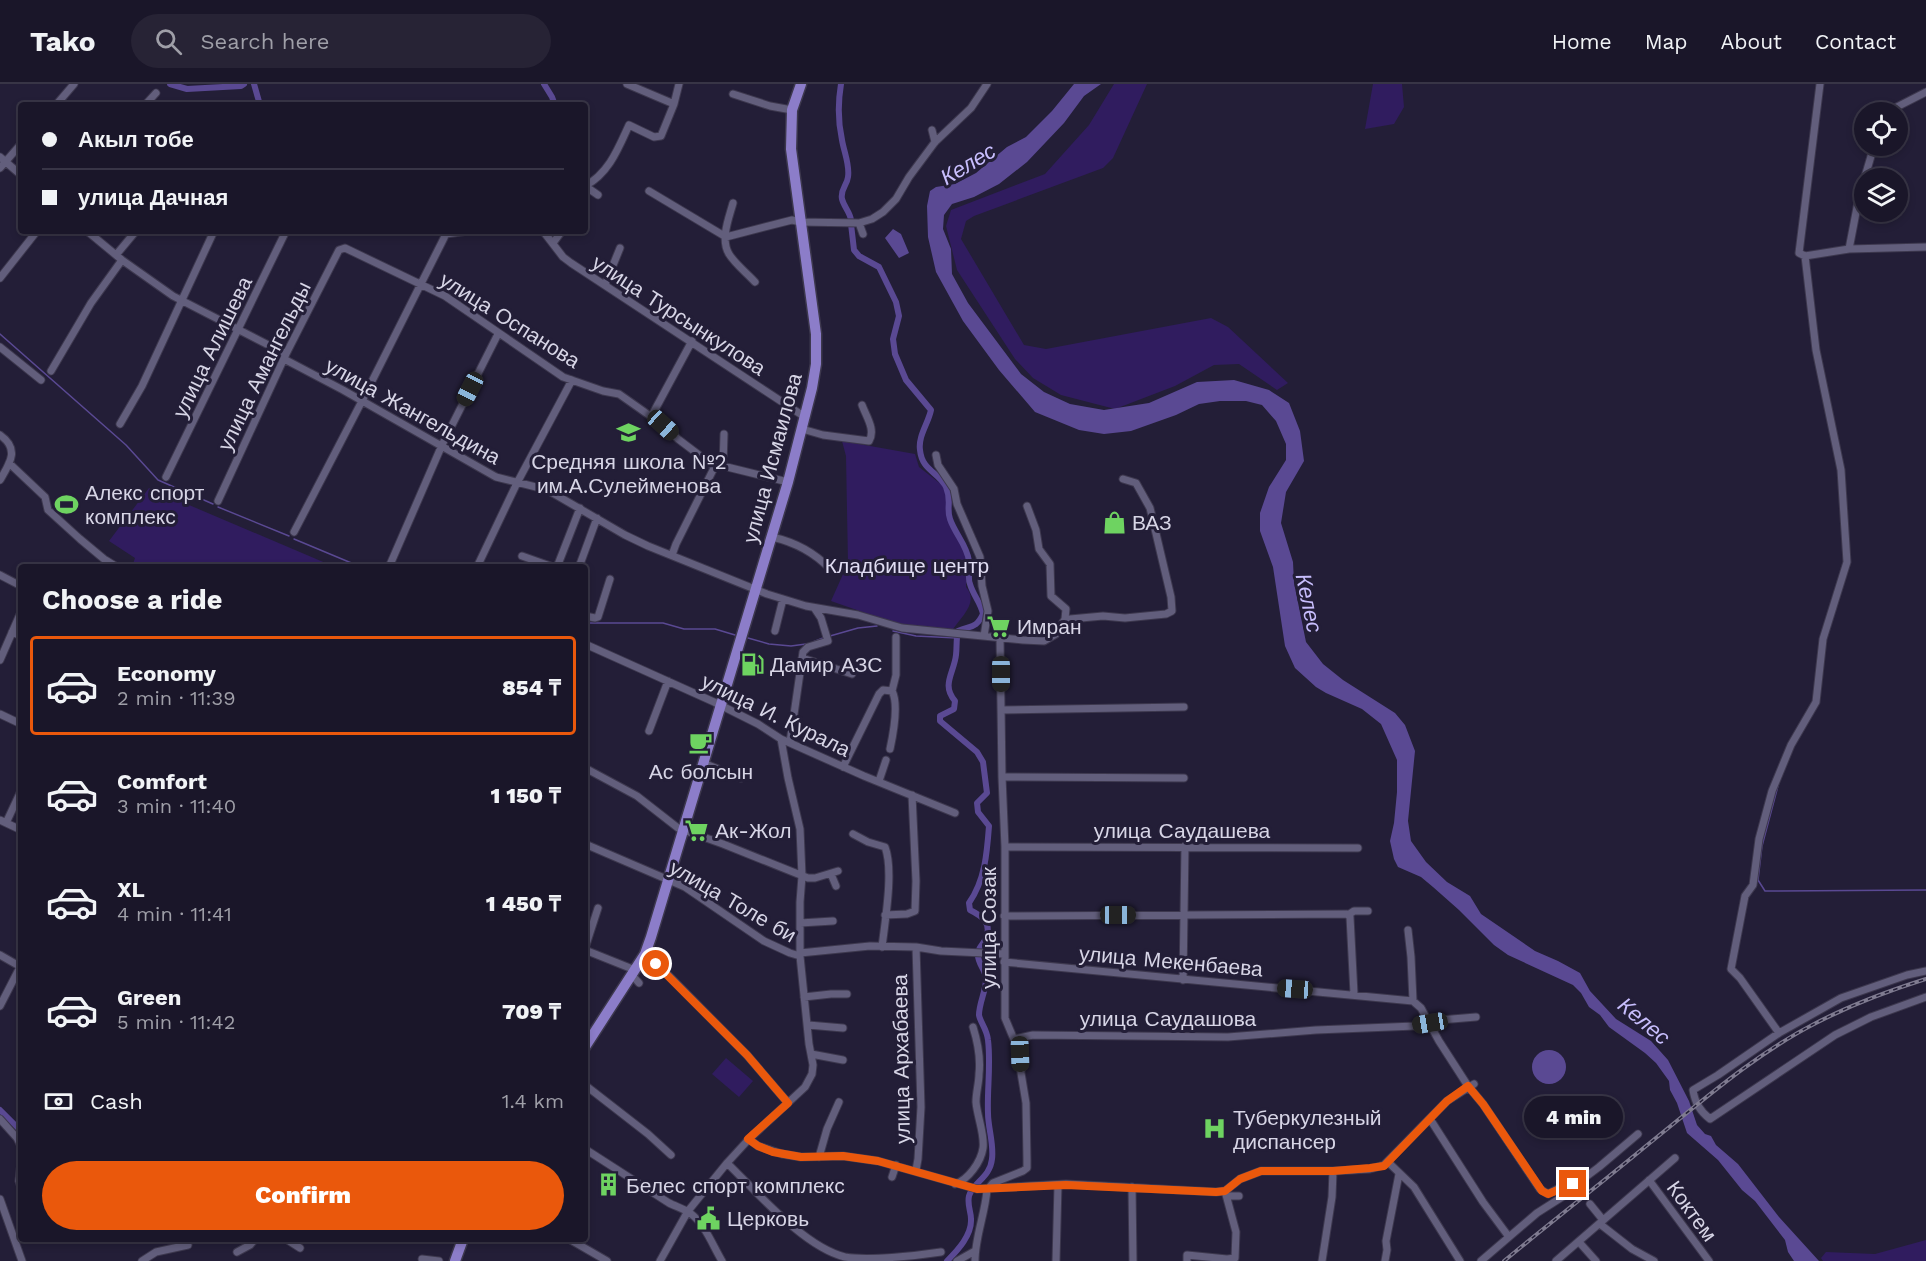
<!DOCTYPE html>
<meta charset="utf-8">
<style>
body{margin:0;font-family:"Work Sans",sans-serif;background:#272335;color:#f1f3f6;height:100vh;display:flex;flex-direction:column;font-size:22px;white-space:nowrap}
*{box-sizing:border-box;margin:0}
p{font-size:20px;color:#9f9fa8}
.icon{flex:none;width:33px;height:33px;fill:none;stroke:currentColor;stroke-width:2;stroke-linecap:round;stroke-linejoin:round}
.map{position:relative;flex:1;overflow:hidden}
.panel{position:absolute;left:18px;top:480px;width:570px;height:678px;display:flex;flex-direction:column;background:#1a1629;border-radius:6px;box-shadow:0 3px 9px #0003,0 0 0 2px #383546}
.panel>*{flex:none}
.hud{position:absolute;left:18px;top:18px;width:570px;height:132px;border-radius:6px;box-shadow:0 3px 9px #0003,0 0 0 2px #383546;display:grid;align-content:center;height:132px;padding:0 24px;background:#1a1629}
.tools{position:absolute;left:1854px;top:18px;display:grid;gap:12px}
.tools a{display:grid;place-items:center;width:54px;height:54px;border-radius:50%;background:#1a1629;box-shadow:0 3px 9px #0003,0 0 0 2px #383546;font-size:30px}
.end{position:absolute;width:27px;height:27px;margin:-14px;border:8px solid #ea580c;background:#fff;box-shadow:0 0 0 3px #fff}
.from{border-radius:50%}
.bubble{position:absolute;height:42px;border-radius:21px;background:#1a1629;box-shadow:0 3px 9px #0003,0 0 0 2px #383546;font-size:20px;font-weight:800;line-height:42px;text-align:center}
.car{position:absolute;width:18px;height:36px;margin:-18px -9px;border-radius:8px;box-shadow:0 0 4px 2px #0007;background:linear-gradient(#222 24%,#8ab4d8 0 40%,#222 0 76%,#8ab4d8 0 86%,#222 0)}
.hud b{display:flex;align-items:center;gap:21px;height:57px;font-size:22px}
.hud b+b{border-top:2px solid #383546}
.hud i{width:15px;height:15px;background:#f1f3f6}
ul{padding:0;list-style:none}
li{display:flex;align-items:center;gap:18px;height:99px;margin:0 12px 9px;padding:0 12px;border:3px solid transparent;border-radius:6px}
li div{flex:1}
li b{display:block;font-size:22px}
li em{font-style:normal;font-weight:800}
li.selected{border-color:#ea580c}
li>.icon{width:54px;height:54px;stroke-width:1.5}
h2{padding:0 24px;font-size:27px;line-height:72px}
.pay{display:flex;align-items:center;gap:15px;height:66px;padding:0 24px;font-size:22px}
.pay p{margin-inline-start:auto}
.action{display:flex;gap:12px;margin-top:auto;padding:12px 24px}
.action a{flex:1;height:69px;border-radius:36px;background:#ea580c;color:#fff;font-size:24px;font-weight:800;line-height:69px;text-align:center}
header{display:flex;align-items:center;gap:36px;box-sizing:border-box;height:84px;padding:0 30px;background:#1a1629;border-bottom:2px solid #383546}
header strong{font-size:28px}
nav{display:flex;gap:33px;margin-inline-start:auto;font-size:21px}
.search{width:420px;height:54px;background:#272335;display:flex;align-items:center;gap:15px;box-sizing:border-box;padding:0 21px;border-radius:33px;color:#9f9fa8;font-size:22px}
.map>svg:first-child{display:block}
</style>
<header>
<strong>Tako</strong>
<div class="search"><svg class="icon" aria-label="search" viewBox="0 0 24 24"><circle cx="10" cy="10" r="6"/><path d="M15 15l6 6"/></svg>Search here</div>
<nav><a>Home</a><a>Map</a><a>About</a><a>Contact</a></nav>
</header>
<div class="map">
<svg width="1926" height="1177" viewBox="0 0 1926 1177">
<rect width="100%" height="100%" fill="#231e37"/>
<!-- green -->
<path fill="#301c5f" d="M1114,0H1147L1113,74L1103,84L974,132L966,137L961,155L1024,261L1046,265L1211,234L1228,243L1288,299L1277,306L1239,280L1214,281L1175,302L1115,325L1061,311L1033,294L1015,275L957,186L946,142L951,126L1045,90L1089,41Z
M1373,0H1402L1404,23L1394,40L1365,45Z
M842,357L915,370L919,383L942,401L948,414L947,434L967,472L966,503C979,518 962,532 953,545L906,542L894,539L831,517L848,479L846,372Z
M149,404L335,483H132L135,474L109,457Z
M726,974L753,997L739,1013L712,990Z
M1926,1156V1177H1823L1821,1174L1826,1168L1875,1170Z"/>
<!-- water -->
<path fill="#5a4993" d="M1074,0H1101L1084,12L1064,39L1027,78L999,100L974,113L952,120L944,131L943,145L951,165L952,190L968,219L1021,290L1044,308L1070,320L1104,326L1149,319L1197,298L1234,296L1269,306L1289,319L1300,347L1304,377L1286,408L1281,439L1293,478L1294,499L1306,558L1323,580L1343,596L1395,629L1405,641L1415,667L1408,737L1411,757L1426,778L1447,798L1470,812L1481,830L1535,867L1558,877L1580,889L1590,907L1616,935L1651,957L1668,976L1689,1017L1697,1041L1705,1050L1711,1052L1716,1061L1738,1080L1779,1133L1819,1177H1794L1788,1168L1785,1156L1755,1117L1742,1106L1718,1076L1687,1049L1677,1019L1670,1006L1669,997L1656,979L1645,969L1609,943L1600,931L1589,923L1581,909L1573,901L1508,871L1494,861L1459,826L1433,803L1421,793L1398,783L1394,775L1390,757L1394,739L1397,708V676L1381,640L1362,625L1326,609L1316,603L1295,584L1285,562L1273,483L1260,447V429L1269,403L1286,376V360L1276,337L1262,321L1246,317H1220L1199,320L1176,331L1131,347L1104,350L1079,346L1035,328L999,286L963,237L936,188L928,153L927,122L930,107L936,103L955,100L976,89L1007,63L1026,53L1052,27Z
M893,145L901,150L909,169L899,174L885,154Z
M1532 983a17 17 0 1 1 34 0a17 17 0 1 1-34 0Z"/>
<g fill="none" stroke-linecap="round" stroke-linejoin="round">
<!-- stream -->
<path stroke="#5a4993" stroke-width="1.5" d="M0,250L126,361L158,396L213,420
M218,423L289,452
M294,455L361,483
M585,539H663L684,545H715L735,551
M893,547L916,552L957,554
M830,552L858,544L877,542
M748,554L769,560L791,562L806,560
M813,558L823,554
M1779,698L1762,762L1758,796L1765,807L1926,806"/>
<!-- canal -->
<path stroke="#5a4993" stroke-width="6" d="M170,0L187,5L241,2L244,0
M254,0L260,21
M544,0L552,13L555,21
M841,0C838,18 838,38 842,56C844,68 850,81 848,93C847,102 840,105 842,115C844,123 850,128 851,136
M851,140L854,166L859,172L879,183L896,218L899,232L893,255L895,270L906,296L931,326C928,340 918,352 920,366C922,387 939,388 946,403C952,417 946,424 950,435C955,450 967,461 969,477C971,485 967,493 970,500C973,511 981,519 983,530C976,545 971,541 958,547C956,555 957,563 956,571C954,589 941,601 955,617L954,625L940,632V637L977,668L983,678L987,709L977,719L978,728L989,742C987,769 985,796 969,819L970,826C982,832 992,839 986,854C984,860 978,863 978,870C977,879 986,886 986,895C986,907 979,919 979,931C980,938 987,945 988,956C991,981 987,1005 988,1029C988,1044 994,1060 992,1075C990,1094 973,1098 969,1112C967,1121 971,1127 971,1135C972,1151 958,1166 947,1177
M0,1026L21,1047"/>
<defs>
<path id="street" d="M627,0L674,20
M1820,0L1799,169L1805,172L1849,165L1926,163
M733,10L770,22L792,26
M56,21L74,0
M145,21L156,9
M1887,28L1926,8
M932,46L935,58
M0,73L21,91
M0,84L21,60
M585,102C609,89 618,65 629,41L654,53L661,52L674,20L679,0
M585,102L598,111
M649,107L726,153L792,136L800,138L859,139L872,135L883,128L896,115L909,93L935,58L971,24L987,0
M733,119C729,134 720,155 729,170C735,180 747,189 755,198
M859,139L863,150
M87,147L122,176L173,212L286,270
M543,147L563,173L571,179L805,333
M553,159L562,147
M1849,165L1859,113L1874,62
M116,171L136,147
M0,194L37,147
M605,201L620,164
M0,263L41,296
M284,275L343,306L496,393L540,404L551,408L625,451L648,462L767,510L806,522L858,531L902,544L1023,556L1044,557L1056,550L1065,535L1066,525L1051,512L1050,480L1039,465L1036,446L1027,422
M51,287L91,219L122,176
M651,333L692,257
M120,340L142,302L214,147
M802,345L823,351L869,357C876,346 866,332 862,321
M0,351C20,365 10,379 0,396
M936,371L938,381L954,405L957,420L980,473L982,502L988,527L984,552
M9,379L45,413L48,426L80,455L104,475L117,483
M723,382L724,350
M166,393L286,147
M218,417L286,270L339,166L345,164L445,212L563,293L603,307L619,310L663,341L678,355L711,380L715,382H723L788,398
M294,448L362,317L446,150L468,147
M772,453C794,458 815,469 830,485
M672,471L676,460L715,382
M522,472L553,483
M389,483L442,361L498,250
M477,483L517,399L572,296
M557,483L580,424
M579,483L597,434
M0,491L21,502
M585,532L595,534L598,533L610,495
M1063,538L1070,535L1103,532L1125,534L1166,530L1172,527L1171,513L1150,424L1136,399L1123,395
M775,547L783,515
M12,548L21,552
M585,560L714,618L758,640L781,655L864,692L955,729
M802,574L852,590
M0,576L21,528
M892,607L896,591V553
M1001,626L1184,623
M0,630L21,640
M649,647L668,597
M790,658L803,568L808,563L828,557L821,534L815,525
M890,665C893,651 899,620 892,607
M703,679L741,694
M843,683L879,610L883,606L892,607
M585,684L637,712L678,744L723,760L808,794H815L838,787
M1002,693L1184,694
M879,697L886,676
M0,736L21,746
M6,739L21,707
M853,750L868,758L885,763C894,786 885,837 882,863
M585,760L685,803L764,857L790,869L800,872
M1005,763L1358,764
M831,790L836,802
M885,831L907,830L915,827L916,797L912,711
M1348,831L1354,827H1368
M1004,832L1347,830L1350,833L1354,910
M800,839L833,837
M1408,846L1411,873L1413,917
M585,864L598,824
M585,866L635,886
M800,869L870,862L916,863L941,867L1004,870
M645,870L667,890L747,971L788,1019
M0,871L21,883
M1004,878L1413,917L1421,924L1439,957L1468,1002L1483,1020L1540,1105L1548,1110L1567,1100L1575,1101
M1926,887L1907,891L1841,914L1779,949L1718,991L1693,1006C1695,1019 1700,1027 1710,1035L1835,951L1871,933L1926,913
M632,891L639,899
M1183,896L1185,762
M804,913L831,910H847
M0,922L20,883
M808,941L843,944
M1779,949L1740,894L1731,885L1745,812L1753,801L1759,755L1772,707L1791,661L1816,618L1823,555L1847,478L1841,386L1816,266L1805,172
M1014,955L1033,951L1228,953L1316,946L1415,942L1440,936L1476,933
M811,970L843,976
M585,1001L648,1050L671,1071
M0,1035L17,1054L21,1062
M1430,1035L1483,1118L1509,1153
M749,1055L758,1062L782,1070L801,1073L843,1072L878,1077L977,1105L1066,1100L1216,1108L1225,1107L1240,1095L1261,1087H1333L1370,1085L1384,1081L1447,1017L1474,1000
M585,1065L669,1119C675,1122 686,1126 690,1129C705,1140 713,1162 722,1177
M819,1073L827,1045L839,1018
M21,1078L19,1097L21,1103
M727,1079C757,1108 804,1163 845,1173C868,1177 915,1172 941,1168
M1389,1079L1414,1103L1460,1177
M916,1086L918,1075L921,1023L916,863
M892,1093L896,1081
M1649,1096L1709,1177
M955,1100C968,1096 981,1078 983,1064C985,1051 977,1032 976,1018C976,1008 979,999 979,990C981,973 978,959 973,943
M1132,1103L1133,1177
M1574,1104L1581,1111
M988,1105L993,1099L1023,1087L1027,1084V1076L1026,1019L1021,989L1020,970L1005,934V763L1002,693L1000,554
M1228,1112H1239
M0,1115L22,1177
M1590,1120L1603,1136
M1600,1140L1632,1165L1654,1177
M286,1155L300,1164
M569,1155L607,1177
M1579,1158L1596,1177
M237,1168L250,1161L255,1155
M422,1175L439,1177
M142,1177L156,1168L188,1161
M660,1177L688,1127L727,1079L749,1055L805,1003L812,990L813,981L809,960L800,872V818L802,792L800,745L788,694L781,655
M957,1177L975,1167
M975,1177C975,1153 985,1130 987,1106
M1056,1177L1058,1101
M1187,1177V1171L1227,1175L1235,1174L1236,1148L1225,1107
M1322,1177L1332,1113L1333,1087
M1385,1177L1387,1166L1386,1157L1399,1090
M1481,1177L1537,1129L1570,1108L1575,1101L1599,1083L1638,1050
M1556,1177L1675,1074"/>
<path id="primary" d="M585,963L645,870L651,853L788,398L812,304L816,280V250L791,65L792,26L801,0
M455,1177L463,1155"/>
</defs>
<!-- street casing -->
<use href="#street" stroke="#3d384e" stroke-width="9"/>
<!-- primary casing -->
<use href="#primary" stroke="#3d384e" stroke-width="13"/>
<!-- street -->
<use href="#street" stroke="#625e7c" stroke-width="7"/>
<!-- primary -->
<use href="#primary" stroke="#8c7dc9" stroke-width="10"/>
<defs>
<path id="rail" d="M1504,1177C1551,1138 1599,1101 1646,1062C1700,1019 1753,971 1816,939C1851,921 1888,907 1926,895"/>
</defs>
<!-- rail casing -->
<use href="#rail" stroke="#7f7b90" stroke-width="4"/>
<!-- rail -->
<use href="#rail" stroke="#231e37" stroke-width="1.5" stroke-dasharray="4.5" stroke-linecap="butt"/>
</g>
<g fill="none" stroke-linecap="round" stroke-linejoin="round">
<!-- route -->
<path stroke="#ea580c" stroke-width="8" d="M656,880L747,971L788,1019L748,1055L758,1062L773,1068L801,1073L843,1072L878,1077L977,1105L1066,1101L1216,1108L1225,1107L1240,1095L1261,1087H1333L1370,1084L1384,1082L1447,1017L1468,1002L1483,1020L1542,1107L1548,1110L1573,1100"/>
</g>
<!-- icons -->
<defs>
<symbol id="school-bare" viewBox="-9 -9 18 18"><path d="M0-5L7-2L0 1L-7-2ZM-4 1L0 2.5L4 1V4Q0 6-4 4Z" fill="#6ed361" stroke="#231e37" stroke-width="2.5" paint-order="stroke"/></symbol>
<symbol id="stadium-bare" viewBox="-9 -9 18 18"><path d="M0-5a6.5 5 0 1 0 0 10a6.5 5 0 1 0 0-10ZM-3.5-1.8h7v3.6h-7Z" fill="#6ed361" stroke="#231e37" stroke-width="2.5" paint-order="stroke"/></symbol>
<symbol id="shop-bare" viewBox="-9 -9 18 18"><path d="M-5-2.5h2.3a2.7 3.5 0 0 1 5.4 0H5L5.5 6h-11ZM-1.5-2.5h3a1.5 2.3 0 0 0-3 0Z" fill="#6ed361" stroke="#231e37" stroke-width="2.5" paint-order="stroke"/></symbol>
<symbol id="supermarket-bare" viewBox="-9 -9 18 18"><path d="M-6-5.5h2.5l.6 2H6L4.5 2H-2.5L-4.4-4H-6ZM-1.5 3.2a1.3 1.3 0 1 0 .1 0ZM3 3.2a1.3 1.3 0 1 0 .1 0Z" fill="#6ed361" stroke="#231e37" stroke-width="2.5" paint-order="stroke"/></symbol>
<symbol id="fuel-bare" viewBox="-9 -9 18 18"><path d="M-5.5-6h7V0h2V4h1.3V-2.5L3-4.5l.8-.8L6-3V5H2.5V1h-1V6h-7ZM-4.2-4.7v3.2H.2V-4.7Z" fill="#6ed361" stroke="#231e37" stroke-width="2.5" paint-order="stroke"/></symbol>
<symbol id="cafe-bare" viewBox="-9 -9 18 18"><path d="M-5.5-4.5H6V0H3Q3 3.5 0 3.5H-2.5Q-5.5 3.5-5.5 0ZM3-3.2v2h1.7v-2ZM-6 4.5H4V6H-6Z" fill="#6ed361" stroke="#231e37" stroke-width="2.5" paint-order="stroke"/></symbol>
<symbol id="hospital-bare" viewBox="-9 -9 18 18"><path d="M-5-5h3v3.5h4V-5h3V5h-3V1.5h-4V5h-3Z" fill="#6ed361" stroke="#231e37" stroke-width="2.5" paint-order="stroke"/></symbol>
<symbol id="building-bare" viewBox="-9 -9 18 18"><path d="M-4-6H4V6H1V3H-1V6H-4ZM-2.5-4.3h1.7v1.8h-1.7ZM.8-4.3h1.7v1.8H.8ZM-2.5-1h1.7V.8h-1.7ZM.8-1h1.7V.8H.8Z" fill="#6ed361" stroke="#231e37" stroke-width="2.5" paint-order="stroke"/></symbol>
<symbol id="civic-bare" viewBox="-9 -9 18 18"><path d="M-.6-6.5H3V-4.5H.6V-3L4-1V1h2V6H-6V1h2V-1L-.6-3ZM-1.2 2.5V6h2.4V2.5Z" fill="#6ed361" stroke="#231e37" stroke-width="2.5" paint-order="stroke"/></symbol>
</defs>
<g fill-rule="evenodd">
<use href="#school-bare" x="612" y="332" width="33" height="33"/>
<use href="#stadium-bare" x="50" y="404" width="33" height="33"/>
<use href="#shop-bare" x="1098" y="422" width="33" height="33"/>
<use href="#supermarket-bare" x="982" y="526" width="33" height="33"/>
<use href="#fuel-bare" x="736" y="564" width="33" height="33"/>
<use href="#cafe-bare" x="684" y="642" width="33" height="33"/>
<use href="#supermarket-bare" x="680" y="730" width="33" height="33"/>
<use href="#hospital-bare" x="1198" y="1028" width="33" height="33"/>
<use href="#building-bare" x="592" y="1084" width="33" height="33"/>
<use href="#civic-bare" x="692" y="1118" width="33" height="33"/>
</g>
<g text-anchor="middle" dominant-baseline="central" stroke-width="6" stroke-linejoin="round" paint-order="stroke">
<!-- street labels -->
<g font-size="21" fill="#d7d5e6" stroke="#231e37">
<text transform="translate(679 231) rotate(33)">улица Турсынкулова</text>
<text transform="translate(510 236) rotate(32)">улица Оспанова</text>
<text transform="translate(212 263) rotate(-64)">улица Алишева</text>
<text transform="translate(264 282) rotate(-64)">улица Амангельды</text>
<text transform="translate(413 327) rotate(29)">улица Жангельдина</text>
<text transform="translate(772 374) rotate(-75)">улица Исмаилова</text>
<text transform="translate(776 631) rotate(26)">улица И. Курала</text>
<text x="1182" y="746">улица Саудашева</text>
<text transform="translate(733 817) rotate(30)">улица Толе би</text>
<text transform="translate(988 844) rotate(-90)">улица Созак</text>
<text transform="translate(1171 877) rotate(5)">улица Мекенбаева</text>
<text x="1168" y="934">улица Саудашова</text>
<text transform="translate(901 975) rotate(-91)">улица Архабаева</text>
<text transform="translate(1692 1127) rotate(54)">Коктем</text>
</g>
<!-- poi labels -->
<g font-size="21" fill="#d7d5e6" stroke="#231e37" text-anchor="start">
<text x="629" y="377" text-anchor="middle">Средняя школа №2<tspan x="629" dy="24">им.А.Сулейменова</tspan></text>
<text x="85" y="408">Алекс спорт<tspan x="85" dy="24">комплекс</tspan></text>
<text x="1132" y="438">ВАЗ</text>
<text x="1017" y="542">Имран</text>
<text x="770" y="580">Дамир АЗС</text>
<text x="701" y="687" text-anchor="middle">Ас болсын</text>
<text x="715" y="746">Ак-Жол</text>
<text x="1233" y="1033">Туберкулезный<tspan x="1233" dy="24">диспансер</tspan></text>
<text x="626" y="1101">Белес спорт комплекс</text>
<text x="727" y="1134">Церковь</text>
</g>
<!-- park labels -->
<g font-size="21" fill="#e0ddf3" stroke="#231e37">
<text x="907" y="481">Кладбище центр</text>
</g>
<!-- water labels -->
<g font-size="22" font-style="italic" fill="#c8befd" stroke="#231e37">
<text transform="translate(968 80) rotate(-31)">Келес</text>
<text transform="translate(1309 519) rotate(78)">Келес</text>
<text transform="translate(1644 937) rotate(40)">Келес</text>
</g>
</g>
</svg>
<div class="tools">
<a><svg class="icon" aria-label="locate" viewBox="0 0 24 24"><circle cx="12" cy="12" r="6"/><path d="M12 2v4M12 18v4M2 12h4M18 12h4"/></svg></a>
<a><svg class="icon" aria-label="layers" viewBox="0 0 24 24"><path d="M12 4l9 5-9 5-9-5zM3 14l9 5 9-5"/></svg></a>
</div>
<i class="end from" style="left:656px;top:880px"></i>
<i class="end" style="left:1573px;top:1100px"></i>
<div class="bubble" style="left:1524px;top:1012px;width:99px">4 min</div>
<i class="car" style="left:470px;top:305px;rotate:207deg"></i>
<i class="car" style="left:663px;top:341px;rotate:132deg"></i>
<i class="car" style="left:1001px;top:590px;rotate:180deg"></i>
<i class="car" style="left:1118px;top:831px;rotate:90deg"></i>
<i class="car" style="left:1295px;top:905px;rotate:274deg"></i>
<i class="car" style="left:1430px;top:939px;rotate:261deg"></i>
<i class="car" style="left:1020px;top:970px;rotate:178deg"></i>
<div class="hud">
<b><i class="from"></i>Акыл тобе</b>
<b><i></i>улица Дачная</b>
</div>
<section class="panel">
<h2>Choose a ride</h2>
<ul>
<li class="selected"><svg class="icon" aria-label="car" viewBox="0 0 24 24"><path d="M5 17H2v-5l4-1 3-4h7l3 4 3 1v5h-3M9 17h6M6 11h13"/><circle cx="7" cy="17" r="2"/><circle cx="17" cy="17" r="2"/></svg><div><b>Economy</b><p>2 min · 11:39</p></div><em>854 ₸</em></li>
<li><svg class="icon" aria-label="car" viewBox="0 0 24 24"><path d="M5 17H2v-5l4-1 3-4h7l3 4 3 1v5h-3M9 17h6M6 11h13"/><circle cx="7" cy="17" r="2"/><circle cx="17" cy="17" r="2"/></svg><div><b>Comfort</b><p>3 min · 11:40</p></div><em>1 150 ₸</em></li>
<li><svg class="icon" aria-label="car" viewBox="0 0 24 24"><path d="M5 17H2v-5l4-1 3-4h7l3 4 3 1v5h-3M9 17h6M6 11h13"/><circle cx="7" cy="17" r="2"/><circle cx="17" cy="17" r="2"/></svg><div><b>XL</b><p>4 min · 11:41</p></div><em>1 450 ₸</em></li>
<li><svg class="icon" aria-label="car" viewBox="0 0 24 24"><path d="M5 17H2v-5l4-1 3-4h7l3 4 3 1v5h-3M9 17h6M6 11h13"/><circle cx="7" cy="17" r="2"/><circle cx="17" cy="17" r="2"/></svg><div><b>Green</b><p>5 min · 11:42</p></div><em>709 ₸</em></li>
</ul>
<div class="pay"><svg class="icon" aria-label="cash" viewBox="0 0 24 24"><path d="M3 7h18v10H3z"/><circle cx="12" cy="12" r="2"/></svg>Cash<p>1.4 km</p></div>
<div class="action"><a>Confirm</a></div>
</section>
</div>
